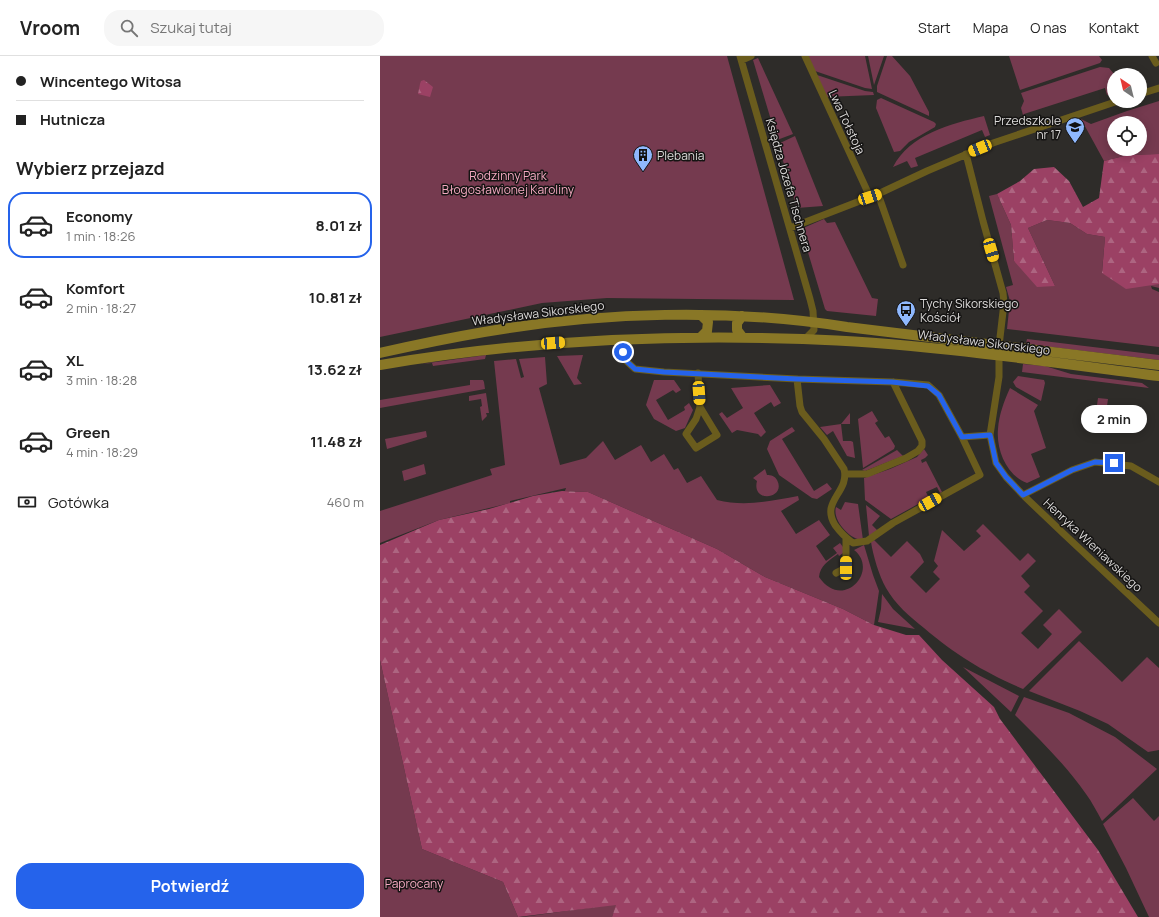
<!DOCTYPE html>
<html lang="pl">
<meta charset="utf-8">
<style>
body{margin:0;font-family:Manrope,sans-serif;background:#f6f6f6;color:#222;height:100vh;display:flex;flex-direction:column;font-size:15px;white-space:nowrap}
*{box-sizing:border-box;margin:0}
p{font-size:13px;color:#767676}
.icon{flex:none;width:22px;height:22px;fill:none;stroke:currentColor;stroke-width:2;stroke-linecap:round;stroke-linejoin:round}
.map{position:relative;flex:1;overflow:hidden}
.side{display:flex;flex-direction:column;background:#fff;width:380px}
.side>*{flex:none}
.top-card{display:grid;align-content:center;height:88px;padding:0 16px;background:#fff}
.needle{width:26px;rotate:325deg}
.buttons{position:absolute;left:727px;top:12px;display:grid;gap:8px}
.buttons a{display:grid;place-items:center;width:40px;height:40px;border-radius:50%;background:#fff;box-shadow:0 2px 10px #0003;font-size:20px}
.end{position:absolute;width:18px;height:18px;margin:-9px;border:5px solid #2563eb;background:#fff;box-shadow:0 0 0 2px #fff}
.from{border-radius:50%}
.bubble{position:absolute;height:28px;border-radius:14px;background:#fff;box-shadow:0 2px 10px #0003;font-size:13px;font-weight:700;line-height:28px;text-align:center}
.car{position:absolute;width:12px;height:24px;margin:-12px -6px;border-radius:5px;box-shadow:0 0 3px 1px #0007;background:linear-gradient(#f5c518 24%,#345 0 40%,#f5c518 0 76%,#345 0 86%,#f5c518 0)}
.top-card b{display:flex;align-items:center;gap:14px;height:38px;font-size:15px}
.top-card b+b{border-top:1px solid #e0e0e0}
.top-card i{width:10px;height:10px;background:#222}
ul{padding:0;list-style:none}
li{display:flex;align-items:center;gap:12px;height:66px;margin:0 8px 6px;padding:0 8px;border:2px solid transparent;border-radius:16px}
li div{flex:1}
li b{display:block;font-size:15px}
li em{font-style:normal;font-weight:700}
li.current{border-color:#2563eb}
li>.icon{width:36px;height:36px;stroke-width:1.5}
h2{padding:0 16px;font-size:18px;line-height:48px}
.pay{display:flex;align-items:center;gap:10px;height:44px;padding:0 16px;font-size:15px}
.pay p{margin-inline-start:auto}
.primary-button{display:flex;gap:8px;margin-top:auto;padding:8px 16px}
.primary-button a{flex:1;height:46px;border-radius:16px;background:#2563eb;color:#fff;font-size:16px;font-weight:700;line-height:46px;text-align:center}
header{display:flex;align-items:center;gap:24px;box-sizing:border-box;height:56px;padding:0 20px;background:#fff;border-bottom:1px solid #e0e0e0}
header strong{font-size:19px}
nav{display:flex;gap:22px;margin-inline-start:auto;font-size:14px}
.search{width:280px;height:36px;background:#f6f6f6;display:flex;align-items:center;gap:10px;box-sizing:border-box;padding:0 14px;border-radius:16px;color:#767676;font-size:15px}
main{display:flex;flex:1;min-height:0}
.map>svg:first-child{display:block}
</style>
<header>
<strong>Vroom</strong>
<div class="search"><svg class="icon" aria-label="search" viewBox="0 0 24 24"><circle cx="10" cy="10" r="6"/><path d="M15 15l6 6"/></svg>Szukaj tutaj</div>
<nav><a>Start</a><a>Mapa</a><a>O nas</a><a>Kontakt</a></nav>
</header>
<main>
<section class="side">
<div class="top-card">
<b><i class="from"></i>Wincentego Witosa</b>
<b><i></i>Hutnicza</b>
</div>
<h2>Wybierz przejazd</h2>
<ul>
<li class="current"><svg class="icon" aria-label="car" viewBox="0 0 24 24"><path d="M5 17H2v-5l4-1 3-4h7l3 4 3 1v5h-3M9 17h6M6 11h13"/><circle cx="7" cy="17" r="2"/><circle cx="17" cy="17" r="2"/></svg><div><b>Economy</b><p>1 min · 18:26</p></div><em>8.01 zł</em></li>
<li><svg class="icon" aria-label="car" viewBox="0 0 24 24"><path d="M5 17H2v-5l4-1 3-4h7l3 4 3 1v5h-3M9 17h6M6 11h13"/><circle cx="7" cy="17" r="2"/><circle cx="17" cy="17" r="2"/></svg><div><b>Komfort</b><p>2 min · 18:27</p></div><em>10.81 zł</em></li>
<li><svg class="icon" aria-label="car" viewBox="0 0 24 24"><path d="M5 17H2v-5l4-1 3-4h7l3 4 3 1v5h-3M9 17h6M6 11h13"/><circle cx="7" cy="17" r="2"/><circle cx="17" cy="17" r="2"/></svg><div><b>XL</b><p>3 min · 18:28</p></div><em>13.62 zł</em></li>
<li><svg class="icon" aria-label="car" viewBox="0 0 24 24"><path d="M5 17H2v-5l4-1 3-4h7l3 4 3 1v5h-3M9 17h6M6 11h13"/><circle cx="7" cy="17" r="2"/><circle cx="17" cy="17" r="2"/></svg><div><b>Green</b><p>4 min · 18:29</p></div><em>11.48 zł</em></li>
</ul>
<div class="pay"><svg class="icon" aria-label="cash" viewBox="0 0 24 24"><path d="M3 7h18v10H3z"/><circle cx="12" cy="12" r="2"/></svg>Gotówka<p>460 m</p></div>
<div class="primary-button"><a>Potwierdź</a></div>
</section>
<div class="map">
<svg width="779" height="861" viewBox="0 0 779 861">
<defs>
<pattern id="forest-firs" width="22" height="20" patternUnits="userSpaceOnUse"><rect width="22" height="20" fill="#9b4164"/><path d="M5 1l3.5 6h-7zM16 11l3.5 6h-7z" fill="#ad6581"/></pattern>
</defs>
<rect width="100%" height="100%" fill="#2e2c29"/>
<!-- green -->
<path fill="#753a4f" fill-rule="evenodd" d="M0,0H347L414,244L227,242L162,247L0,281Z
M426,0H485L492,33L485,32L432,14Z
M488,0H504L494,29Z
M507,0H512L530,20L549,56V60L497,36V30Z
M629,0H719L722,4L720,7L640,34Z
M378,2L413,78L397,84L373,4Z
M720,11L729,12L735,19L734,29L730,30L733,38L727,39L725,32L644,58L645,66L641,52L644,45L641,37Z
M434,18L485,35L493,36L494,39L445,41Z
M501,42L554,66L556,68L555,71L529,86L520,95L514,96L496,52L497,44Z
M779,45V98L748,99L724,105L701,63L711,68L747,55ZM734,67H760V93H734Z
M604,60L610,79L605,81L602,74L535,102L538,110L531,112L527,105L513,111C530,78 570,68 604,60Z
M415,80L443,150L417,152L398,88Z
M617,138L631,169L634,205L675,230L648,172L667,164L690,167L707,178L725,181L722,216L779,228V232L771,230L772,233L779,236V291L627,273L630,245L626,231L633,229L609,140Z
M444,163L447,167L455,166L492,242L498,243L496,260L447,255L445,253L421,173Z
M647,283L779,299V304L646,288Z
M106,299L105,303L53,310L52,307L41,308Z
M203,299L197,322L202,328L194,329L177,300Z
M165,301L167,328L159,332L180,409L206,402L223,385L235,404L261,389L271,406L284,398L294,414L298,412L307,427L321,420L337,444C365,451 391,445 418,440L419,444L401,455L416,478L439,464L450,479L436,490L446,505L457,497L453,492L460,487L466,495L459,500L458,498C448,505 440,510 439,521C463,556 500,514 474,494L484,489L493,519L499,535L494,569L463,553L385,521L337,493L208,436L185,435L186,432L130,445V447L59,464L0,487V455L112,419L110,413L125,409L114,305L136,303L141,322L144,321L139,303Z
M643,308L665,310L691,318L762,327L769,332L642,316Z
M638,320L664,324L665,327L661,345L636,331L633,326Z
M90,324H103L104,326L105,333L0,352V344L90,329Z
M274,324H294L301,334L296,337L293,334L276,344L288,364L305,354L304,351L309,347L313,354L305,372L296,375L274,363L266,349Z
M390,329L401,347L394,351L391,346L374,357L386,376L381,381L378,378L357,374L352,377L339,358L342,356L347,362L363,352L351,332Z
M630,332L658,349L654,355L666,392L651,398L660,421L647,427C627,420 616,394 618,373C619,359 624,345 630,332Z
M106,337L109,357H106L107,360L102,365L100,351L102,350L101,343L89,345V340Z
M718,342L728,343L724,371L715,369L712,366L715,363Z
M492,355L498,365L495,367L505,382L509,380L515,390L514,393L483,412L478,363Z
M470,357V368H461L463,385H471L473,386L475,402L467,400L453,375L447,379L440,371L461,368Z
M412,371L415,375L402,383L434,435L447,427L452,433L437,443L432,442L399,419L387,393L390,385Z
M46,375L47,381L7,393L5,383Z
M544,393L548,399L545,402L541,404L542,407L546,405L562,436L560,437L557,431L546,436L549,442L511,463L485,444L484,422L510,413L537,401Z
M517,394L523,400L485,415L482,414Z
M44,408L46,418L24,425L22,415Z
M385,413L387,419C391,419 395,420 397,424C407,443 371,448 377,425L373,422Z
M465,446L478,448L483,484C470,484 452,464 456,451L461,454Z
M486,449L500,460L492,469L498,475L489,480Z
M603,468L640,505L648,497L656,505L641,520L650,530L644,536L663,555L641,577L658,593L672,578L663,569L679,553L702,576L643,633C604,616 577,600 544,572C530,561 515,548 506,532C499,520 493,499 491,486L494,484L511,501L527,485L540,498L544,506L530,521L546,537L560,523L553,516L558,510L554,505L562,474L584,495L601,480L596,475Z
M502,538L513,553L535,573L498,566L501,553Z
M699,585L742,626L767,601L779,612V694L768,696L728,668L700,655L649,635Z
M0,604L42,793L123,826L138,861H0Z
M583,611L639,640L631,656Z
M644,641L689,657L735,681L777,713L722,765C717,756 712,746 706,738C686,709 660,684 635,659Z
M753,742L774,765L779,760V861H769L746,812L723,768Z
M237,848L232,861H142L150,860Z"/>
<!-- forest -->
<path fill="url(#forest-firs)" d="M44,24L53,31L50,41L38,38L40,28L41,25Z
M779,98V228L746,233L722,217L725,181L707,178L690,167L667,164L648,172L675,230L657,231L634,205L631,169L617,138L640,125L654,113L674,111L689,125L703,151L719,142L724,105L748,99Z
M182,435L208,436L337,493L385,521L463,553L494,569L526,579H539L562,604L614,651L620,663L718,794L758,861H232L236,849L138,861L123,826L42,793L0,604V489L59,464L109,453L153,440Z"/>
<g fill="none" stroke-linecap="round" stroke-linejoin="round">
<!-- street -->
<path stroke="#6a5c1d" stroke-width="7" d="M360,0L430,243L433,255L434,274L425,283
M425,0L490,141
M772,0L776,7
M362,4L371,0
M760,38L779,32
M586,98L603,165L623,237L624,247L619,290V321L610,379L616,407L626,421L643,439L685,479L779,567
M498,138L523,209
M410,172L498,138L547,115L613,87L738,45
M244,283L242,290L243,302L255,313L284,316L417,323L513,326L548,329L559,339L582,381L610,379
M318,317L320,351L316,363L306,378L316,392L337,379L320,351
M417,323L420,350L422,356L444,383L464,413C470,436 440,445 455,469C460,476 466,482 473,487L487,485L513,467L600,419L582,381
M465,418H487L526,402L538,395L542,390V385L513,326
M643,439L692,414L715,406L751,410L779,426
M456,517L466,512V482"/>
<!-- secondary -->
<path stroke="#897726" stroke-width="10" d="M362,260L357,267V274L363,282
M321,281L327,275L328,266L321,259
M0,297C35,289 69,282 104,276C221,256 349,252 467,271L779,309
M0,309C140,285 282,278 423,283C542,287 661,305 779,320"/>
</g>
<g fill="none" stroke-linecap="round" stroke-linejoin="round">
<!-- route -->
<path stroke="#2563eb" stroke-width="5" d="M243,296V302L255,313L284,316L417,323L512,326L548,330L559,339L582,381L610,379L616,407L626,421L643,439L692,414L715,406L734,407"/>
</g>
<!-- icons -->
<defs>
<symbol id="school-pin" viewBox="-11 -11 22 30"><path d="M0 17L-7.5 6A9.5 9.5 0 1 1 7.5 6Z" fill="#8fb8fd" stroke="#151413"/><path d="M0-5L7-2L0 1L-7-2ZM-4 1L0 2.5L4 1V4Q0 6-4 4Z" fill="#111"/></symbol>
<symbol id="building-pin" viewBox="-11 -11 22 30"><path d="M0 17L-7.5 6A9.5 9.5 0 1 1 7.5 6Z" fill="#8fb8fd" stroke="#151413"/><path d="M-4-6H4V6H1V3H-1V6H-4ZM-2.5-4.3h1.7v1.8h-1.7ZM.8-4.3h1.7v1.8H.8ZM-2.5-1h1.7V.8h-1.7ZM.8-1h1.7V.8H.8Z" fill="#111"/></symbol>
<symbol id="bus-pin" viewBox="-11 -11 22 30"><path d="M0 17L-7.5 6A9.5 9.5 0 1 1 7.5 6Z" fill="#8fb8fd" stroke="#151413"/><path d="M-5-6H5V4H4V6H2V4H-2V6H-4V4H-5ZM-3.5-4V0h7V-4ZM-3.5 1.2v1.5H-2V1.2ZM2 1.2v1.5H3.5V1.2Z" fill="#111"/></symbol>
</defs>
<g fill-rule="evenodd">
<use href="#school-pin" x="684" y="60" width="22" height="30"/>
<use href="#building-pin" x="252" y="88" width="22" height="30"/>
<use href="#bus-pin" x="515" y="243" width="22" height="30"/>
</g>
<g text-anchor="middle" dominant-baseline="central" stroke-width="3" stroke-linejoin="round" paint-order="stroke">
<!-- poi labels -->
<g font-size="12" fill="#dddbda" stroke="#151413" text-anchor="start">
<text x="681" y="64" text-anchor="end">Przedszkole<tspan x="681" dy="14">nr 17</tspan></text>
<text x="277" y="99">Plebania</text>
<text x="540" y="247">Tychy Sikorskiego<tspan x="540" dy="14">Kościół</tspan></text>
</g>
<!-- street labels -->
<g font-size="12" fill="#dddbda" stroke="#151413">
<text transform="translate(467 66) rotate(65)">Lwa Tołstoja</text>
<text transform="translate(409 129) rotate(74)">Księdza Józefa Tischnera</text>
<text transform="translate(158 257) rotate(-7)">Władysława Sikorskiego</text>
<text transform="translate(604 286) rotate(7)">Władysława Sikorskiego</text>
<text transform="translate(713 489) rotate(43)">Henryka Wieniawskiego</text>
</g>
<!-- park labels -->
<g font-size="12" fill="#f4a9c1" stroke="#151413">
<text x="128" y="119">Rodzinny Park<tspan x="128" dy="14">Błogosławionej Karoliny</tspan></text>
<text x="34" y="827">Paprocany</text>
</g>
</g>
</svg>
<div class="buttons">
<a><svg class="needle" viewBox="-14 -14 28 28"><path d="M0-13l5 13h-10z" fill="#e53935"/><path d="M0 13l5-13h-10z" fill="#767676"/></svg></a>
<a><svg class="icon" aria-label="locate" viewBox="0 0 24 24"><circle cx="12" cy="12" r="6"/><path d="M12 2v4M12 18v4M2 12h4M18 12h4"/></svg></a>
</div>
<i class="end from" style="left:243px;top:296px"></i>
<i class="end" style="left:734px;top:407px"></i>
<div class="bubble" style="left:701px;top:349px;width:66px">2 min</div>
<i class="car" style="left:600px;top:92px;rotate:248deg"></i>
<i class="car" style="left:490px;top:141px;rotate:72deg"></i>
<i class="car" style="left:611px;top:194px;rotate:164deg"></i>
<i class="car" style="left:173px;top:287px;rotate:86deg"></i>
<i class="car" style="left:319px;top:337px;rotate:176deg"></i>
<i class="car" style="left:550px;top:446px;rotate:61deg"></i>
<i class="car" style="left:466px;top:512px;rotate:0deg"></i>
</div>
</main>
